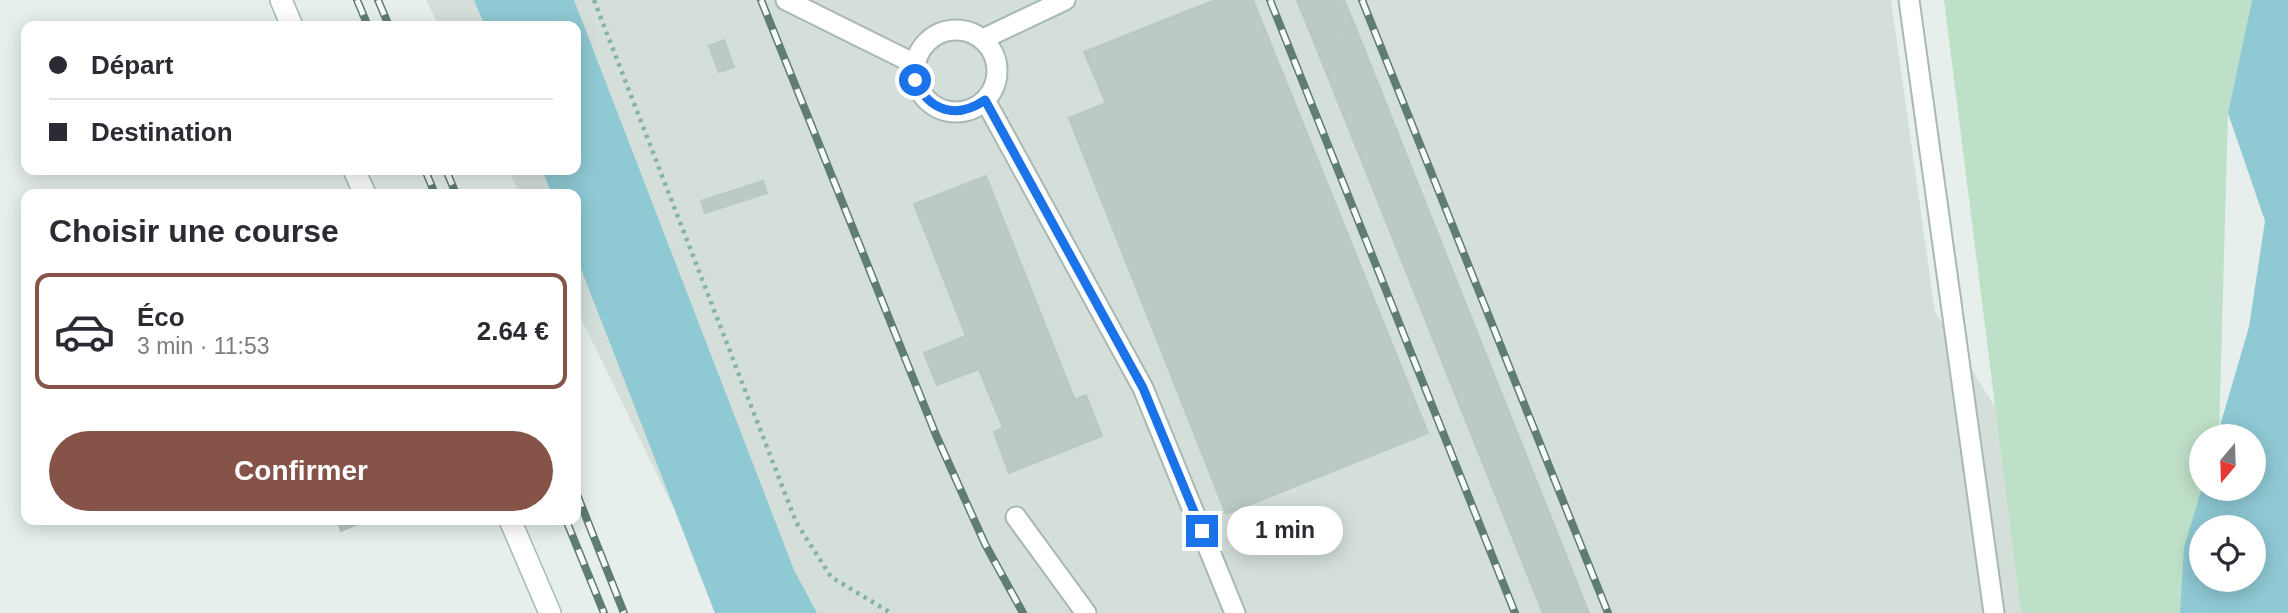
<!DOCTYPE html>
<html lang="fr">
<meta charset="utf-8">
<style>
body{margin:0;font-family:Helvetica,sans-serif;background:#f2f2f3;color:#2b2b33;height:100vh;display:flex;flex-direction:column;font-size:26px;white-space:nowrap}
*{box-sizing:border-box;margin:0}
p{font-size:23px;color:#7c7c81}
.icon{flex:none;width:38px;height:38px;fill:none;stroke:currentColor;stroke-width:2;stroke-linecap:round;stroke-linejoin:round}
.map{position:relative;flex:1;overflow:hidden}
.sheet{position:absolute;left:21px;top:189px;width:560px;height:336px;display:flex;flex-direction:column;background:#fff;border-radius:14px;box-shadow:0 4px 18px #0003}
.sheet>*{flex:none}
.hud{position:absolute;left:21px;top:21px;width:560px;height:154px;border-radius:14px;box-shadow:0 4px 18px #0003;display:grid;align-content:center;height:154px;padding:0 28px;background:#fff}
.needle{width:46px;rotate:199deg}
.tools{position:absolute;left:2189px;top:424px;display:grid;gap:14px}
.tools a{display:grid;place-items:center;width:77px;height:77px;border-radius:50%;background:#fff;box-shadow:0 4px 18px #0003;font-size:35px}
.end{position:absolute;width:32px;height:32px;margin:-16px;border:9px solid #1a73e8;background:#fff;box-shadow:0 0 0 4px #fff}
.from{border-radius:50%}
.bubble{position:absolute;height:49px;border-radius:24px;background:#fff;box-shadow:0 4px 18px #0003;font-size:23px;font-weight:600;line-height:49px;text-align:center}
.hud b{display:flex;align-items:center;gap:24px;height:66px;font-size:26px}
.hud b+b{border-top:2px solid #e1e1e2}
.hud i{width:18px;height:18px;background:#2b2b33}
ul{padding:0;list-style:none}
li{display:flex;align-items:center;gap:21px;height:116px;margin:0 14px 10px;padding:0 14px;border:4px solid transparent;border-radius:14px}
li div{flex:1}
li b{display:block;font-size:26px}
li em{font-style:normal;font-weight:600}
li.on{border-color:#855347}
li>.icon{width:63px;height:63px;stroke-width:1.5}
h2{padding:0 28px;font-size:32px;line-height:84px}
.button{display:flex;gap:14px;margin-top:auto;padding:14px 28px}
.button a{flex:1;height:80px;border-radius:42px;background:#855347;color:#fff;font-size:28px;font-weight:600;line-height:80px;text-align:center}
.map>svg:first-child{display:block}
</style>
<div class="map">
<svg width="2288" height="613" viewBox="0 0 2288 613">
<rect width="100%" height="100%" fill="#e6efeb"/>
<!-- built -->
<path fill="#d4dfda" d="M426,0H1891L1935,312L2126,613H715L673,507L576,308V194H520L508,170H576V26H439Z"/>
<!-- green -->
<path fill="#bfe0c8" d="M1944,0H2252L2228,113L2219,436H2202V488H2218C2196,539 2194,561 2215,613H2021Z"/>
<!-- water -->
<path fill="#8ec9d4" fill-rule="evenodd" d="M474,0H574L794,570L817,613H715L576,256V194H552L542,170H576V26H485Z
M2252,0H2288V613H2180L2184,547L2202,488H2254V436H2217L2249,327L2265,221L2228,113ZM2202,527H2254V579H2202Z"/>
<!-- building -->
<path fill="#bbcac4" stroke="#b8c9c2" stroke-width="2" d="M1215,0H1253L1428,433L1226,514L1069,118L1106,103L1084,52Z
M1297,0H1344L1355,26L1314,42Z
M1355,26L1568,560L1528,576L1314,42Z
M724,40L734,67L719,72L709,46Z
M986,176L1075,400L1086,395L1102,436L1009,473L994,432L1003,428L979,369L937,385L924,353L966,336L914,204Z
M763,181L767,193L705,213L701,201Z
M337,520H365L366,521L341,531Z
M1568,560L1589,613H1543L1528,576Z"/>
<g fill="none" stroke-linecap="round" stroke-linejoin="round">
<defs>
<path id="lane" d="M786,0L915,64
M1909,0L1994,613
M915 71a41 41 0 1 1 82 0a41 41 0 1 1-82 0Z
M983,39L1065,0
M985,100L1143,388L1235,613
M1016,517L1086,613"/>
<path id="secondary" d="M281,0L292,26
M354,170L365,194
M510,520L550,613"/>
</defs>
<!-- lane casing -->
<use href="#lane" stroke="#a8b8b2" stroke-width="23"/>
<!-- secondary casing -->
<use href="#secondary" stroke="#a4bbb3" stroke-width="24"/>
<!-- path -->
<path stroke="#86b3a5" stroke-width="4.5" stroke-dasharray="3.5 5" stroke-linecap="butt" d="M594,0L796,522L831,577L891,613"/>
<!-- lane -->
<use href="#lane" stroke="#fff" stroke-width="19"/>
<!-- secondary -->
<use href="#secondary" stroke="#fff" stroke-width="21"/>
<defs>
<path id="rail" d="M357,0L368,26
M378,0L389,26
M761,0L936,435L985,544L1023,613
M1270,0L1515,613
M1362,0L1608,613
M425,170L435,194
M446,170L456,194
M576,492L624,613
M566,520L604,613"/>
</defs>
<!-- rail casing -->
<use href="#rail" stroke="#5f7d75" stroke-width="8"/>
<!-- rail -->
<use href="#rail" stroke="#f7fbf9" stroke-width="5" stroke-dasharray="16" stroke-linecap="butt"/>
</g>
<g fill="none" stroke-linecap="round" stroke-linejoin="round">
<!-- route -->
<path stroke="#1a73e8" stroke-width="9" d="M915,80C929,111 956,120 985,100L1143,388L1202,531"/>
</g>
</svg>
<div class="tools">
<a><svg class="needle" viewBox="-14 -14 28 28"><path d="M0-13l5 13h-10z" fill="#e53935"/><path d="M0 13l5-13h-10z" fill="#7c7c81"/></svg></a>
<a><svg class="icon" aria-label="locate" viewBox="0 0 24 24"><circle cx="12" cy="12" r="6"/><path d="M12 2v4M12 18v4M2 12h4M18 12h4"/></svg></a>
</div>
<i class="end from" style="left:915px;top:80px"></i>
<i class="end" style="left:1202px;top:531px"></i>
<div class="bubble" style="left:1227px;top:506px;width:116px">1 min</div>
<div class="hud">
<b><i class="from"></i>Départ</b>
<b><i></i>Destination</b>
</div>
<section class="sheet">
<h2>Choisir une course</h2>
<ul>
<li class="on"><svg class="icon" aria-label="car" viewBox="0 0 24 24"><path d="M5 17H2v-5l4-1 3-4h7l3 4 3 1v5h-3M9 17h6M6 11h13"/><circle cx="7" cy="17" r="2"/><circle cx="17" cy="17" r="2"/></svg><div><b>Éco</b><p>3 min · 11:53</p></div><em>2.64 €</em></li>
</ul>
<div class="button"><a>Confirmer</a></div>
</section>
</div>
